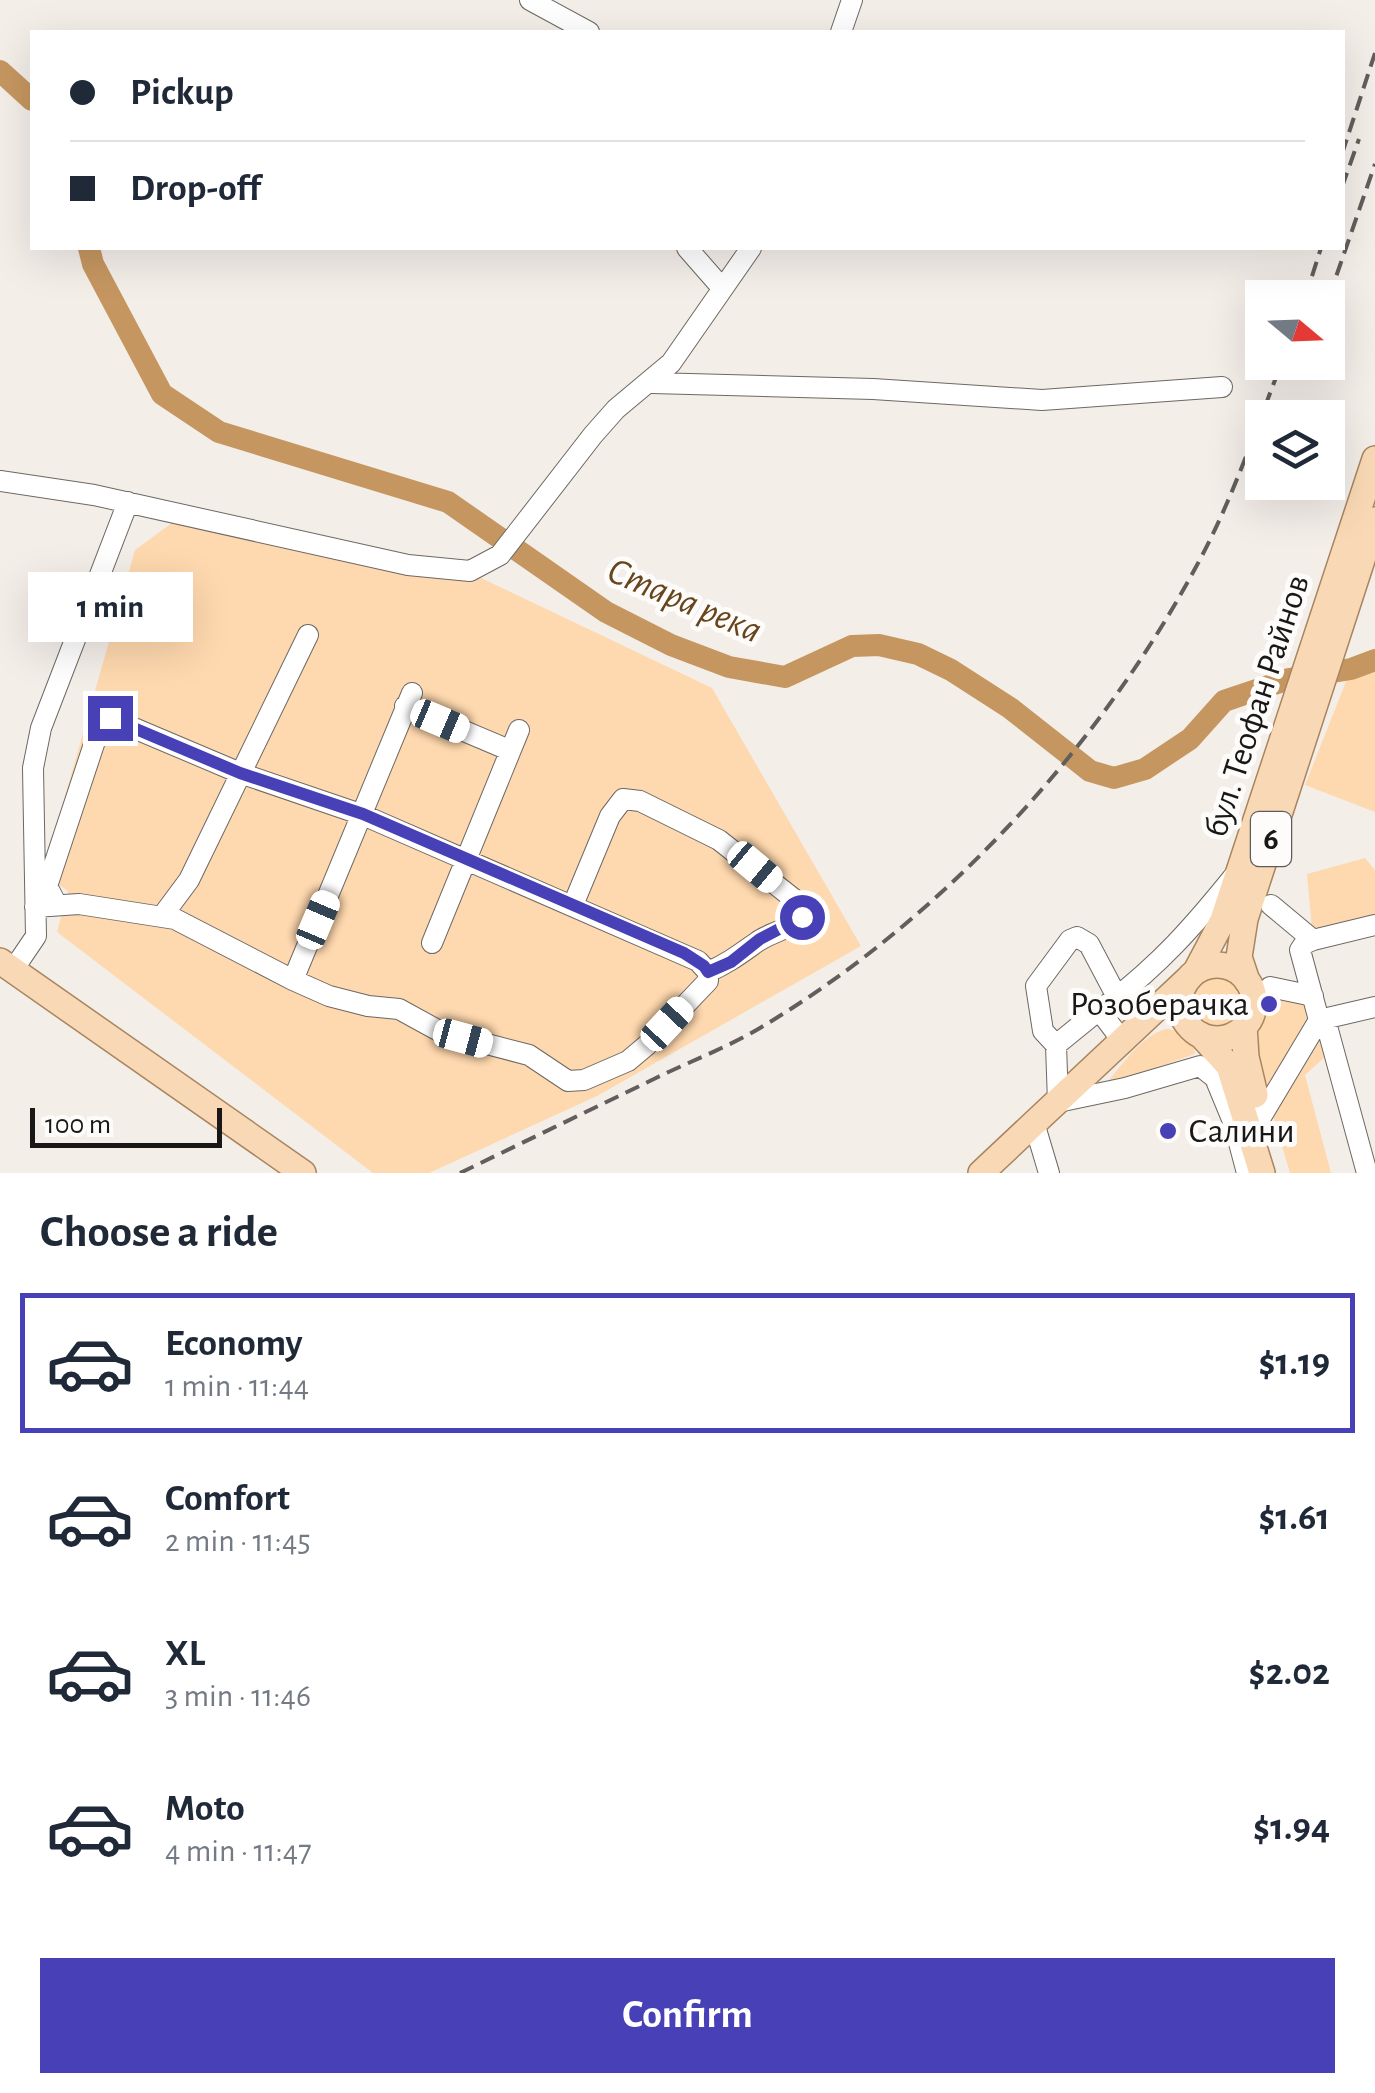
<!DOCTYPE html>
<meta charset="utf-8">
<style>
body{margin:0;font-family:"Alegreya Sans",sans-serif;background:#f6f6f7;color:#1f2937;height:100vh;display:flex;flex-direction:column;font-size:38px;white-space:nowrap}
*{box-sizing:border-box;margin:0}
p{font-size:32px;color:#747a83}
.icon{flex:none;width:55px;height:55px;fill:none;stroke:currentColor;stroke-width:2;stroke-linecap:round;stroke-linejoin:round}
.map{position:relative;height:1173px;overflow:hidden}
.details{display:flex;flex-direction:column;background:#fff;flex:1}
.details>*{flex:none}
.banner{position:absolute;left:30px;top:30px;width:1315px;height:220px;border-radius:0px;box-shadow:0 10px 40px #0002;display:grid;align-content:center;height:220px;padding:0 40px;background:#fff}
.needle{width:65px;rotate:109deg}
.fabs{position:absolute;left:1245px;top:280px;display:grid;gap:20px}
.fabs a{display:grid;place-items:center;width:100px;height:100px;border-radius:0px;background:#fff;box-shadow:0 10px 40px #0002;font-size:50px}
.scale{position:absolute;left:30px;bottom:25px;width:192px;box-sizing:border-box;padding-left:10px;border:5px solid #1a1816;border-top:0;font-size:28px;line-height:35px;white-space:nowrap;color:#1a1816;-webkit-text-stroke:8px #fefcfa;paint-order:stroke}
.end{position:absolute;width:45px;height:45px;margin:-22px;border:12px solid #4740b6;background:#fff;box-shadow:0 0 0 5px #fff}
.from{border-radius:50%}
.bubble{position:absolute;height:70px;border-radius:0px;background:#fff;box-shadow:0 10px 40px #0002;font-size:32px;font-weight:600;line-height:70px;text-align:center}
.car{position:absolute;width:30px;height:60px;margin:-30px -15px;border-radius:12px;box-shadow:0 0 8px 2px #0007;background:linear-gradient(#fff 24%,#345 0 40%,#fff 0 76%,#345 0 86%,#fff 0)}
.banner b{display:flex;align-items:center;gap:35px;height:95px;font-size:38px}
.banner b+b{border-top:2px solid #e0e1e3}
.banner i{width:25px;height:25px;background:#1f2937}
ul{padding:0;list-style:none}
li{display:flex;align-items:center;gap:30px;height:140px;margin:0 20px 15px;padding:0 20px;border:5px solid transparent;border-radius:0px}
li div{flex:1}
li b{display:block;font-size:38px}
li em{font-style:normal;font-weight:600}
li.on{border-color:#4740b6}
li>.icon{width:90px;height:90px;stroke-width:1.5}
h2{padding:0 40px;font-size:45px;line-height:120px}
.primary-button{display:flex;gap:20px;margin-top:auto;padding:20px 40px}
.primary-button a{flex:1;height:115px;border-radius:0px;background:#4740b6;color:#fff;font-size:40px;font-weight:600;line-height:115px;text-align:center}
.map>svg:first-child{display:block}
</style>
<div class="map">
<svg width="1375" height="1173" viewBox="0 0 1375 1173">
<rect width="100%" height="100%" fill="#f4eee9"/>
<!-- green -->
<path fill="#fed8ae" d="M176,520L408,575L477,576L712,688L861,946L597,1096L429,1173H373L57,932L68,891L43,874L135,550Z
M1375,660V812L1305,785L1351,669Z
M1365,858L1375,870V925L1313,940L1307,874Z
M1187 1001a30 30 0 1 1 60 0a30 30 0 1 1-60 0Z
M1268,989L1309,1005L1314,1011L1269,1093L1254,1045L1266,1014Z
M1166,1029C1182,1030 1194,1038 1195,1054L1104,1086C1120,1068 1141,1035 1166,1029Z
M1322,1037L1326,1056L1305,1075L1331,1173H1290L1273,1116L1315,1038Z"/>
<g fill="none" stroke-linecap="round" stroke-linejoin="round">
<!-- river -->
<path stroke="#c59660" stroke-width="22" d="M0,71L32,100
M89,248L93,264L162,394L219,432L448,502L606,612L671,645L729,667L785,677L852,646L879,645L918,654L951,670L1010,708L1090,771L1114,778L1145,769L1190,739L1224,701L1289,679L1351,669L1375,660"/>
<defs>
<path id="minor" d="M530,0L589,32
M841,32L852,0
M687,248L722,288
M652,383L873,389L1042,400L1222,387
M0,481L94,495L408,565L470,571L500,555L593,435L616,409L671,363L751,248
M405,706L509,750
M573,905L610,816L623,799L640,801L719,840L799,903L803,910C795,930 772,931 757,942C740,954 727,964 708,972
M1271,905L1313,940
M35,907L79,904L175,919L293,980L329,996L368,1006L399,1009L441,1032L529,1055L568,1081L584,1080L628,1061L647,1045L708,981V972L698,961L363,815L240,773L110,718L99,729L47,886L57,905
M163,915L189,880L308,635
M432,943L519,730
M13,970L36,936L33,768L41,728L128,502
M293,980L412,693
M1270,987L1313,996
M1108,1004C1161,963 1192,928 1234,876
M1325,1019L1367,1173
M1319,1020L1300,950L1304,944L1313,940L1375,925
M1121,1039L1099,1010L1056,1045L1058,1102L1125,1088L1200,1066L1215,1078L1234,1124
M1056,1045L1043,1031L1036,986L1070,940L1077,937L1089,944L1117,997
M1239,1112L1234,1124L1247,1173
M1261,1117L1319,1020L1375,1007
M1035,1126L1049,1173"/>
<path id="major" d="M0,961L303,1173
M1180 1002a37 37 0 1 1 74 0a37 37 0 1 1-74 0Z
M1196,971L1223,920L1375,459
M1247,981L1239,957L1245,919L1375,520
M1244,1026L1246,1057L1255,1095
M1201,1035L1229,1066L1262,1173
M981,1173L1190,977"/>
</defs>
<!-- minor casing -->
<use href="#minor" stroke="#6d6863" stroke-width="22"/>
<!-- major casing -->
<use href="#major" stroke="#a8855e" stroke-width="28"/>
<!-- minor -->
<use href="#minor" stroke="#fff" stroke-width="20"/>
<!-- major -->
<use href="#major" stroke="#f9d9b5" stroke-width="25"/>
<!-- rail -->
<path stroke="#615e5b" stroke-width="4" stroke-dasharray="15 8" stroke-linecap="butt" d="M1342,154L1375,53
M1342,187L1359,139
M1329,297L1375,164
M1305,298L1321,248
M460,1173C526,1141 592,1109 658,1077C691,1061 728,1047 760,1028C941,920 1098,750 1197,565C1232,501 1255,431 1282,362"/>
</g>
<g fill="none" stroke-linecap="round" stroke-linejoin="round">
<!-- route -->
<path stroke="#4740b6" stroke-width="12" d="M110,718L240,773L363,814L684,953L704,966L708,972L731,962L760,939L802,917"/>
</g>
<!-- markers -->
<g fill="#4740b6" stroke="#fefcfa" stroke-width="4">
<circle cx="1269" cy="1004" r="10"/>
<circle cx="1168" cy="1131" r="10"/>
</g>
<g text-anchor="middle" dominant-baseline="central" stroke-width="10" stroke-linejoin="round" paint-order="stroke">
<!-- shield labels -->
<rect fill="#fefcfa" stroke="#5e5c5a" stroke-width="2.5" x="1251" y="812" width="40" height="54" rx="8"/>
<g font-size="32" font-weight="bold" fill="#1a1816">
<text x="1271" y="839">6</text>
</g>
<!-- street labels -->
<g font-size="35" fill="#1a1816" stroke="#fefcfa">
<text transform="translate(1257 706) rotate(-72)">бул. Теофан Райнов</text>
</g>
<!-- poi labels -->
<g font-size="35" fill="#1a1816" stroke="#fefcfa" text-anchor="end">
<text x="1249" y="1004">Розоберачка</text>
<text x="1188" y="1131" text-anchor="start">Салини</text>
</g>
<!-- water labels -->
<g font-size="38" font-style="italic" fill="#67461d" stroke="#fefcfa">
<text transform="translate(684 601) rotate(23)">Стара река</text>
</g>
</g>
</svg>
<div class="fabs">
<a><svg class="needle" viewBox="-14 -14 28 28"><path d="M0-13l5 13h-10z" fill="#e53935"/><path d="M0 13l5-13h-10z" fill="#747a83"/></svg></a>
<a><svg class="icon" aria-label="layers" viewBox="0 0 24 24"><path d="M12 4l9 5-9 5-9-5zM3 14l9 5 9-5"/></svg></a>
</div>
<div class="scale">100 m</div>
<i class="end from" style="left:802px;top:917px"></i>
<i class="end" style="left:110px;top:718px"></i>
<div class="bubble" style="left:28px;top:572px;width:165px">1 min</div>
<i class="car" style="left:440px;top:721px;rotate:113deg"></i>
<i class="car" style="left:755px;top:867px;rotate:130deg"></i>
<i class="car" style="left:318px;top:920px;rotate:23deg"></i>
<i class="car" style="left:667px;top:1024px;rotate:43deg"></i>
<i class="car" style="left:463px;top:1038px;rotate:105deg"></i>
<div class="banner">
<b><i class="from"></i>Pickup</b>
<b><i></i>Drop-off</b>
</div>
</div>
<section class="details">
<h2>Choose a ride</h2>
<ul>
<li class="on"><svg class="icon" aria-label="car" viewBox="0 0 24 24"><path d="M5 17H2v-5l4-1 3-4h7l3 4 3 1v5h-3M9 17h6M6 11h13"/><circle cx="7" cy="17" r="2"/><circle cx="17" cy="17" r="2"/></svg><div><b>Economy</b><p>1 min · 11:44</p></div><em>$1.19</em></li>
<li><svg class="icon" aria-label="car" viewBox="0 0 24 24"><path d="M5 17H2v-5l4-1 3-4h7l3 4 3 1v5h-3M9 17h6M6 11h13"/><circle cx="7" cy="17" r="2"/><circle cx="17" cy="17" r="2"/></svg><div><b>Comfort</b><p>2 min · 11:45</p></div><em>$1.61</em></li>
<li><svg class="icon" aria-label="car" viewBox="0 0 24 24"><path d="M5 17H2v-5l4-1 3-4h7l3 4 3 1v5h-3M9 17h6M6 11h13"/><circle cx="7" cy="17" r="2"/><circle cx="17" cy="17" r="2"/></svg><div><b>XL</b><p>3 min · 11:46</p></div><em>$2.02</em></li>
<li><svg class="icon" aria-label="car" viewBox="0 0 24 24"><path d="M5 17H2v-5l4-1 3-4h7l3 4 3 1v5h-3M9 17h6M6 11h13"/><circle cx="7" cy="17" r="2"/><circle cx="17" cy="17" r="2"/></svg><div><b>Moto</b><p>4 min · 11:47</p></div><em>$1.94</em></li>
</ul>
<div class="primary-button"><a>Confirm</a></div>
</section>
